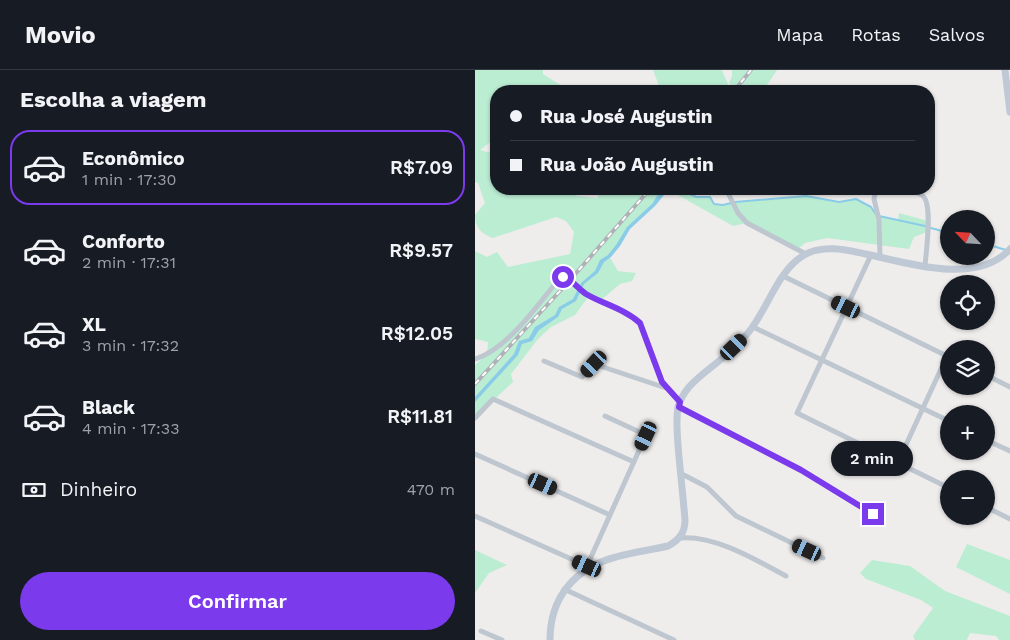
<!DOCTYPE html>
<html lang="pt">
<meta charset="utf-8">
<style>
body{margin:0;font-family:"Work Sans",sans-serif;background:#242831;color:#f1f3f6;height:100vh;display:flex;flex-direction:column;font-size:19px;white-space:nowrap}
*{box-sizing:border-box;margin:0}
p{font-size:16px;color:#9ea1a6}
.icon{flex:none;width:28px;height:28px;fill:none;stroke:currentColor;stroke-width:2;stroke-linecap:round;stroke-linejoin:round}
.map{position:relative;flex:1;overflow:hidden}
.details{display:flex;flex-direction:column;background:#171b24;width:475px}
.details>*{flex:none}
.banner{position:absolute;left:15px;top:15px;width:445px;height:110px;border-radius:20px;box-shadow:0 1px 4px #0004;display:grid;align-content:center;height:110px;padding:0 20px;background:#171b24}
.needle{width:32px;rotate:295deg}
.fabs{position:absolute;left:465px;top:140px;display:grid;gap:10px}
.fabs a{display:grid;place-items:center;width:55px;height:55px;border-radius:50%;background:#171b24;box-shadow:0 1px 4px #0004;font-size:25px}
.end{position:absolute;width:22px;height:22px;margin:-11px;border:6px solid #7c3aed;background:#fff;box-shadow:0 0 0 2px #fff}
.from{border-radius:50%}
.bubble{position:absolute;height:35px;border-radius:18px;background:#171b24;box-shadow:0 1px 4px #0004;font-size:16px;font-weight:600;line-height:35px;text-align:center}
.car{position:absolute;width:15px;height:30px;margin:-15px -8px;border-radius:6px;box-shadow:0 0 4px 1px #0007;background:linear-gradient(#222 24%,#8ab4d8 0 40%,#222 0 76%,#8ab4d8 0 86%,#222 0)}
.banner b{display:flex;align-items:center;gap:18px;height:48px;font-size:19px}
.banner b+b{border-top:1px solid #363941}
.banner i{width:12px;height:12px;background:#f1f3f6}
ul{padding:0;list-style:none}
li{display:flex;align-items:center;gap:15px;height:75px;margin:0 10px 8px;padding:0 10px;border:2px solid transparent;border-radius:20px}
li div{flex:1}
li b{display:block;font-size:19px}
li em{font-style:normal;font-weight:600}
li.on{border-color:#7c3aed}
li>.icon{width:45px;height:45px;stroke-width:1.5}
h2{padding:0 20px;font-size:22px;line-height:60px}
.pay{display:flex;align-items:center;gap:12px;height:55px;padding:0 20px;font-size:19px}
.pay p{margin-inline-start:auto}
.primary-button{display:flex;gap:10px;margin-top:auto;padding:10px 20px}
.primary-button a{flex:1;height:58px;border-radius:30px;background:#7c3aed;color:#fff;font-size:20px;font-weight:600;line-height:58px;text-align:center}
header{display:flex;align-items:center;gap:30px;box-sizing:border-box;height:70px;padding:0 25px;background:#171b24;border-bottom:1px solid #363941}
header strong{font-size:24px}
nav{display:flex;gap:28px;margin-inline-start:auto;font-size:18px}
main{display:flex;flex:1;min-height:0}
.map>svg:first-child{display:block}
</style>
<header>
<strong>Movio</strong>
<nav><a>Mapa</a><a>Rotas</a><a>Salvos</a></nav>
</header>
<main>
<section class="details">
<h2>Escolha a viagem</h2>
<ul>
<li class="on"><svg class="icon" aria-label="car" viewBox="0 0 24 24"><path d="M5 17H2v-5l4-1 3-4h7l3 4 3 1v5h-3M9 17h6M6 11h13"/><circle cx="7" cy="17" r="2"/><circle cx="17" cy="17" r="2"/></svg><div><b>Econômico</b><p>1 min · 17:30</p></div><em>R$7.09</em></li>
<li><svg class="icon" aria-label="car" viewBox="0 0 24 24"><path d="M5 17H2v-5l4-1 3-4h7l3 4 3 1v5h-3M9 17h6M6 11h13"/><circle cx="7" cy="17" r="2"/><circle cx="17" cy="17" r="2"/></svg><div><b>Conforto</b><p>2 min · 17:31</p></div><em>R$9.57</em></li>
<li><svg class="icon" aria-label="car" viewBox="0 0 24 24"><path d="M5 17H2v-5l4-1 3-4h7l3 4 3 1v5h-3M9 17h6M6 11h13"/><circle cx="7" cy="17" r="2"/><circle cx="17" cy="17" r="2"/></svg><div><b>XL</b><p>3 min · 17:32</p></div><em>R$12.05</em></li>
<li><svg class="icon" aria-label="car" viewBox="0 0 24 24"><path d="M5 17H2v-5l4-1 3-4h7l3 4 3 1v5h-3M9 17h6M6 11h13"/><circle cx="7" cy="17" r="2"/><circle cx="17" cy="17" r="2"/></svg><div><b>Black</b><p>4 min · 17:33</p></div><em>R$11.81</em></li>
</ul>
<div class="pay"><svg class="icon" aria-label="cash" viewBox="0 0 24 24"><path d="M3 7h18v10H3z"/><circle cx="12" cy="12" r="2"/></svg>Dinheiro<p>470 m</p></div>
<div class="primary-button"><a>Confirmar</a></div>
</section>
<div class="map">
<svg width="535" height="570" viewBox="0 0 535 570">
<rect width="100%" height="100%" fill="#efedec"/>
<!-- green -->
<path fill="#bbedd3" d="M0,0H68V4L95,21H21V68L5,80L12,82L21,81V119H89L102,126L122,128L127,119H219L218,120L221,127H235L239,134L248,135L260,132L331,126L364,132L381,129L396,137L403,146L423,150L424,143L453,151L452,162L439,167L434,179L352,168L330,173L323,179L272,153L258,156L192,119L178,135L153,158L134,186L143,201L161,203L157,211L145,214L125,231L114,226L100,245L76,257L63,269L36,304L38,312L0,348V295L12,284L13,272L0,269V181L12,187L22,182L33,197L95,184L99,162L91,151L81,147L18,168C7,164 0,158 0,145L10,133L3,113L0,112Z
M178,0H247L256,21H186Z
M257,0H302L288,21H259L254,13L257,6Z
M492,474L535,490V524L481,497Z
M0,480L32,495L14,503L0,523Z
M397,490L435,496L470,521L535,546V570H524L521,566L495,563L492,570H440L438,566L458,538L446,530L391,509L385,503Z"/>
<!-- water -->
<path fill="#8acce8" d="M190,119H194L180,136L155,159L145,176L136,187L129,192L123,203L109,214L101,231L87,239L83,247L64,260L57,271L47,274L43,285L0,332V327L39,284L44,271L54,268L60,257L80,245L84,237L98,229L106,213L120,201L125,190L133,185L141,175L152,157L177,134L182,126Z"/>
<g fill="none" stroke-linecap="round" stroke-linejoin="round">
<!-- stream -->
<path stroke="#8acce8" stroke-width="2" d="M209,119L211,122L221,127H235L239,134L248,135L260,132L331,126L364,132L381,129L396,137L400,143
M404,146L450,156
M456,158L474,163
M511,174L531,180"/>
<!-- street -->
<path stroke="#bec6cf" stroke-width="5" d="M251,119L263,143L272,153L331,184
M401,119L399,129L404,150L405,187
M430,119C436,121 444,122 448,126C458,135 451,182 450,196
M396,185L322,343L474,418
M308,206L474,287
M278,257L474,351
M0,289C33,279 63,234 85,208C93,205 105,220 113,225C129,235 150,240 165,253L187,312L205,332
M69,291L107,307L119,294L191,318
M511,305L535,317
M203,337L326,400L398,444
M0,348L18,329L159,392
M511,370L535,381
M0,384L135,445
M423,392L472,286
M205,403L232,417L261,446L348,488
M511,437L535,449
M0,446L112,496L114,498
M205,468C240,465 281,490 311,506
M112,496L171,365L130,346
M89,519L199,570
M6,561L27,570"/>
<!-- secondary -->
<path stroke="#bfc8d5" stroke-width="7" d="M530,0L535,42
M75,570C75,527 100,498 141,487C158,482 176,480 193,476C204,470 210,463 210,450C208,425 205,400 203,375C202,363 201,349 203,337C205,330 209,323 214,317C221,309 230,302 239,295C251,286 262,275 272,264C293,240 301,202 329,185C348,174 372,180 391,184C433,193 502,216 535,179"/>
<defs>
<path id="rail" d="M259,21L276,0
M0,314L95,210L175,119"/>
</defs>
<!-- rail casing -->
<use href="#rail" stroke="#afb1b7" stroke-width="4"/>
<!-- rail -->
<use href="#rail" stroke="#fff" stroke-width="2" stroke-dasharray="5.5" stroke-linecap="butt"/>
</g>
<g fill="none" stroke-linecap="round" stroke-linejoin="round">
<!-- route -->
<path stroke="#7c3aed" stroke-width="6" d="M88,207C97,209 103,219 111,224C128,234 150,239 165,253L187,312L205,332L204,337L326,400L398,444"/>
</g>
</svg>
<div class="fabs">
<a><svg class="needle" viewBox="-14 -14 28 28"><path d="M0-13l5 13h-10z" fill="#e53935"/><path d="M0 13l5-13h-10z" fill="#9ea1a6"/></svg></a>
<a><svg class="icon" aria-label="locate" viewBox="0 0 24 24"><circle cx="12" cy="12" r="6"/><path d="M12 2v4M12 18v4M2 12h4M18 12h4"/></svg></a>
<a><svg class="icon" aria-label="layers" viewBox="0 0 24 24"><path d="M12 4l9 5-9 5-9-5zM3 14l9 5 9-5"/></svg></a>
<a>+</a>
<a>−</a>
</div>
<i class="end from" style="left:88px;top:207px"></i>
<i class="end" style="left:398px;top:444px"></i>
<div class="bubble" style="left:356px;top:371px;width:82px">2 min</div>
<i class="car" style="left:371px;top:237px;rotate:296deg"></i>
<i class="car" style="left:259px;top:277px;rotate:46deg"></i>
<i class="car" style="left:119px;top:294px;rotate:223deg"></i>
<i class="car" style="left:171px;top:366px;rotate:205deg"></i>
<i class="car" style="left:68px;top:414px;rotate:114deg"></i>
<i class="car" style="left:332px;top:480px;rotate:295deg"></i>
<i class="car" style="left:112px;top:496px;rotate:294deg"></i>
<div class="banner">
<b><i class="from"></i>Rua José Augustin</b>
<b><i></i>Rua João Augustin</b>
</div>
</div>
</main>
